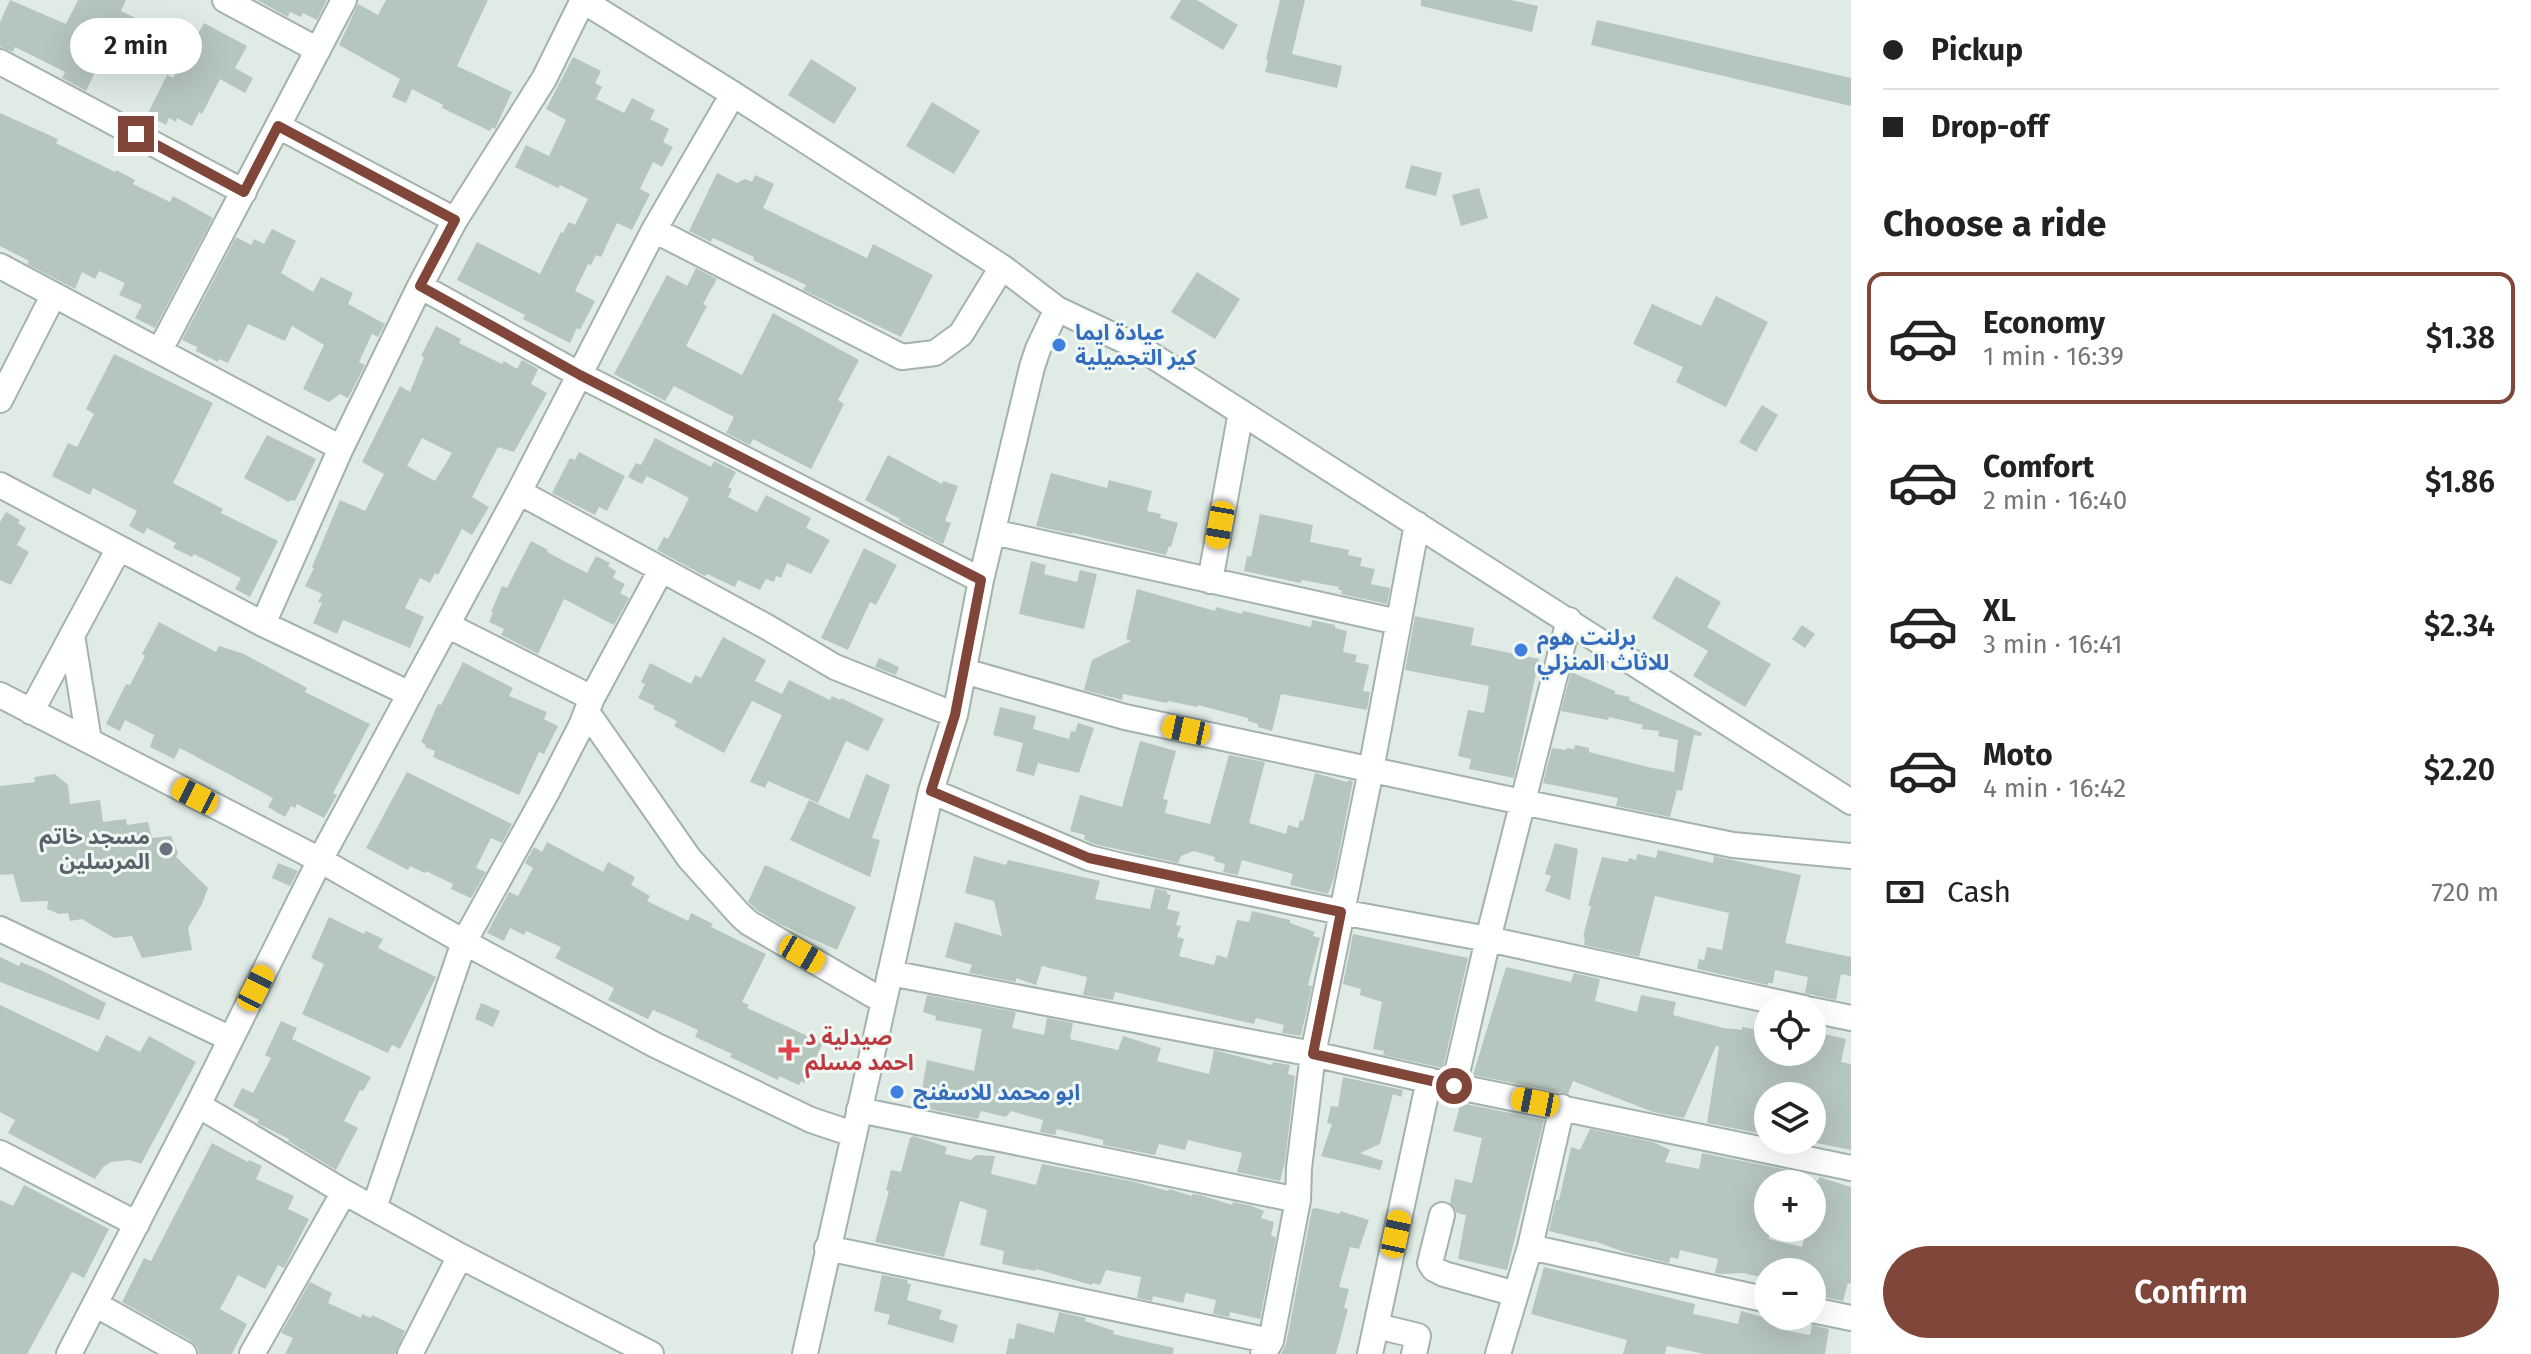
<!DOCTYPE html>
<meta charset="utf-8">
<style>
body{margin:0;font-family:"Fira Sans","Noto Sans Arabic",sans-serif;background:#f2f2f2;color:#222;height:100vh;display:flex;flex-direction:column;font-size:30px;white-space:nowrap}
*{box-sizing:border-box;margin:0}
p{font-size:26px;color:#767676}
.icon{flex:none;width:44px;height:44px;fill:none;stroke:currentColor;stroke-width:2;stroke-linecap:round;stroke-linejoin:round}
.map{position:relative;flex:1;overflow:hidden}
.sheet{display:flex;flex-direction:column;background:#fff;width:680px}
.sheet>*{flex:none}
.banner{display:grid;align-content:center;height:176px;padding:0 32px;background:#fff}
.tools{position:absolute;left:1754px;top:994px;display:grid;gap:16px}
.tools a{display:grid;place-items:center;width:72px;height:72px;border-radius:50%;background:#fff;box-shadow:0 8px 32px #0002;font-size:40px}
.end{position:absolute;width:36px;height:36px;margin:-18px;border:10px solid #804639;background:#fff;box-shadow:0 0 0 4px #fff}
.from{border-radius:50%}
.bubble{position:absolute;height:56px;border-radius:28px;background:#fff;box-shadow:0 8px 32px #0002;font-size:26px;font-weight:600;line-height:56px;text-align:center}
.car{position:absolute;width:24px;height:48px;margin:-24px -12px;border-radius:10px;box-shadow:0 0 6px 2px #0007;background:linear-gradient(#f5c518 24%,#345 0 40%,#f5c518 0 76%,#345 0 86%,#f5c518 0)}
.banner b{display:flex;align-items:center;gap:28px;height:76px;font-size:30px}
.banner b+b{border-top:2px solid #e0e0e0}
.banner i{width:20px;height:20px;background:#222}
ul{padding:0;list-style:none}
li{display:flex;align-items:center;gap:24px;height:132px;margin:0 16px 12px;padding:0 16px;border:4px solid transparent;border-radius:16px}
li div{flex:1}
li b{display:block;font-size:30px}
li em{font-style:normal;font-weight:600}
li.current{border-color:#804639}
li>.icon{width:72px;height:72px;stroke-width:1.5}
h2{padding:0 32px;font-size:36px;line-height:96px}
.pay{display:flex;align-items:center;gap:20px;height:88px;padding:0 32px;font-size:30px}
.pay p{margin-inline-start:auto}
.primary-button{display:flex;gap:16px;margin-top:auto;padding:16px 32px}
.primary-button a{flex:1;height:92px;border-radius:48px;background:#804639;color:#fff;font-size:32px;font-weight:600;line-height:92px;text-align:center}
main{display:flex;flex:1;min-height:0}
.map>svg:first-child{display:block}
</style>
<main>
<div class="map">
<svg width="1851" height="1354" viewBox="0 0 1851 1354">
<rect width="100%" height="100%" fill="#e0ebe5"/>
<!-- building -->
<path fill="#b5c6be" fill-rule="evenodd" d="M10,0L66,24L78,0H126L121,11L153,26L145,42L116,28L86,91L62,78L65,72L15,47L13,52L0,47V22Z
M257,0H327L317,20L303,13L301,17L290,12L288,17Z
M386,0H488L457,66L512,92L495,129L492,127L490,131L442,108L443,105L412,89L406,103L392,97L400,79L339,45L358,4L378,15Z
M1181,0H1197L1238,25L1223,50L1170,18Z
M1280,0H1305L1292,54L1342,66L1337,88L1265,72L1268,60L1266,59Z
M1421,0H1511L1538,6L1532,32L1421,6Z
M1597,20L1851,78V106L1591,45Z
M204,23L247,46L235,68L253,78L245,93L220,79L202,114L199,112L192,126L177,118L176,122L169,118L166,125L147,115L167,75L173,78Z
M573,57L601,71L595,83L602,87L596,99L624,113L632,98L655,110L650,119L669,129L663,142L673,147L662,167L653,162L640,189L650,194L632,230L617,223L601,257L596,255L591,265L588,264L575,291L595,301L580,330L577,328L570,343L523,319L525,315L457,280L477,242L540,274L561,232L563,233L569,222L575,225L588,199L560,185L558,188L515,167L526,145L549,156L566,120L546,109Z
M811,59L857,88L834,124L788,95Z
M932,102L980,131L954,174L906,146Z
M0,113L58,139L56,143L115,172L116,170L135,180L133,184L170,202L173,196L213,218L155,328L135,318L142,305L119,295L125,283L99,271L95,279L82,272L75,289L27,264L29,261L0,246Z
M1411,165L1442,173L1436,196L1405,188Z
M717,173L737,183L745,179L752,182L755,175L774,184L763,208L867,258L873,244L933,275L901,337L803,290L806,285L753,260L754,257L713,238L711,242L689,231Z
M1479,188L1488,218L1461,226L1452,195Z
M272,229L296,241L281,273L313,292L321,277L353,293L348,304L385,324L378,337L372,334L359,362L365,365L348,398L340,394L329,402L303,389L324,345L292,326L285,341L248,324L228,363L219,359L218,362L196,351L197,347L182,340L236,237L251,245L254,239L264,244Z
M696,268L717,279L703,304L707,306L686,346L742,375L773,313L859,360L838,400L844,404L811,469L753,439L750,445L726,433L734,417L674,386L665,401L614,374L667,275L687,286Z
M1197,272L1240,299L1215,339L1171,312Z
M1716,296L1768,322L1726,407L1676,382L1683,367L1633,344L1652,304L1701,326Z
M436,326L461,339L459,343L502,364L504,361L517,369L522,360L538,369L531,384L547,393L514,452L498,447L472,497L489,507L472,535L462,529L438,575L435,573L430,583L420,578L405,608L424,617L410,648L343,620L337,634L313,623L322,603L318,602L322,594L305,586L314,568L312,567L340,500L365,511L384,474L362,462L400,386L410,392L424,357L421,356ZM422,438L452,453L435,481L407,466Z
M114,354L213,403L173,483L223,509L221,513L278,541L250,597L235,589L241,578L194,554L192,557L173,548L176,543L147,528L144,534L129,526L137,511L93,488L90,495L52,476L68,443L77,447L94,414L86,409Z
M1762,405L1778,415L1756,452L1739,442Z
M267,435L316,459L295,501L291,500L289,502L244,478Z
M655,438L711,467L714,461L736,472L728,487L732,489L728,497L757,512L766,495L811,518L806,528L830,540L811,574L787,563L781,578L776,576L774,582L766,579L760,590L738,580L735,587L707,574L705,576L657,550L664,537L668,539L689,498L647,476L642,484L628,477L636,463L641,465Z
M579,452L625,476L607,511L599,507L595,515L552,493L570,458L575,460Z
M888,455L942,484L943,481L958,486L945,521L951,523L943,544L899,521L900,519L865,500Z
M1051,473L1107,488L1109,480L1152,491L1147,511L1161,514L1160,518L1178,523L1171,547L1169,546L1166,555L1073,533L1072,534L1036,526Z
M6,512L20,520L18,523L26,528L17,545L29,552L11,585L0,580V522Z
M1260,514L1313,525L1310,542L1349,550L1348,555L1362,558L1360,566L1375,569L1371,584L1390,588L1387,604L1341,594L1342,590H1338L1339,587L1302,580L1301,583L1244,571L1247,556L1251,557Z
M531,541L548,550L547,552L587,573L596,556L610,563L608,566L616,571L613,578L625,584L620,593L629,598L614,625L564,599L538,654L501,635L504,629L489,622L493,613L491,612L502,586L507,588Z
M864,548L897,565L876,605L870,602L848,650L821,638Z
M1031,561L1046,565L1044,574L1077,582L1080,570L1097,574L1084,629L1019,614Z
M1676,576L1721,602L1707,627L1771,664L1745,707L1693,676L1708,651L1652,618Z
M1137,589L1215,611L1216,607L1242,614L1243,611L1311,627L1312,620L1335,625V628L1347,631L1343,652L1357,655L1355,662L1369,665L1363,691L1370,692L1367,710L1281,694L1272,731L1258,727V724L1248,721V718L1198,705L1197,707L1168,701L1167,703L1123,694L1122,700L1084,690L1092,660L1131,641L1126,639Z
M1415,616L1474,628L1471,645L1539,659L1514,778L1469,769L1471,759L1458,756L1468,710L1484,713L1489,686L1405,670Z
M159,622L216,652L219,646L244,654L307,688L305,692L370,724L333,793L337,795L324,818L297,804L295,808L291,806L285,817L268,807L273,798L180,748L174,759L150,747L154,735L125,720L120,731L106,724L126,684L130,685L145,656L142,654Z
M1802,625L1815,634L1805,648L1792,639Z
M723,637L766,660L755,681L782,694L789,680L830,700L832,696L840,700L841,698L884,719L868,751L846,741L818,803L768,781L765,788L750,782L782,715L752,701L724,753L674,726L677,721L653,709L655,706L638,698L645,684L641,682L650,663L691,684L695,675L701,678Z
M879,658L899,667L896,675L875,667Z
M463,662L513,688L509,696L547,712L544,719L558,726L544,754L539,752L519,795L433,757L435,751L425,747L426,745L421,742L438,704L441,705Z
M1571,672L1615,691V694L1630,697L1629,700L1702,733L1701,736L1694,735L1682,791L1677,790L1670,817L1616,806L1618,798L1543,783L1552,748L1566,750L1567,748L1574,749L1575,745L1589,748V752L1652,768L1680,773L1674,772L1678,740L1658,736L1659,731L1641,729L1643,725L1609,717L1608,720L1561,711Z
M1000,707L1036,716L1033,729L1069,739L1071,731L1075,732L1078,723L1094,728L1079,773L1038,763L1034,776L1016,771L1023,743L993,735Z
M1140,741L1176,751L1163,799L1168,800L1165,813L1210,824L1229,755L1265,762L1249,823L1286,834L1288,825L1298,828L1300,820L1303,821L1315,773L1347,782L1348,780L1353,781L1334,878L1328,894L1290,885L1293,874L1242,860L1238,875L1223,872L1225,864L1214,861L1215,857L1194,851L1181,856L1178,863L1094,844L1084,839L1085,835L1070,831L1080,795L1122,807Z
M407,772L512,824L502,843L491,838L476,868L486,872L471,898L451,889L453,884L426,871L425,873L410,866L408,870L366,848Z
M55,774L68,785L70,804L100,800L103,822L126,819L127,825L148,822L152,838L171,836L178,853L176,857L208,888L202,904L188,928L192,950L142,958L132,936L114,938L82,919L70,921L68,913L59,914L47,909L48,901L21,902L13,874L0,875V786L35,782L34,777Z
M866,774L890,785L872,838L880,840L870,877L790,840L809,800L849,819Z
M547,842L603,872L608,862L635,877L631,885L650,896L647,901L688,921L691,913L713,924L711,927L766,954L742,1002L749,1005L747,1008L823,1043L804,1083L801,1081L799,1085L779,1076L778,1080L730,1057L732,1054L695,1037L698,1030L665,1015L653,1010L648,1019L608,1000L614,988L555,958L561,947L526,931L524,935L510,928L504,941L487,933L509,892L518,896L533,868L525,863L534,847L542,852Z
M1555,843L1578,849L1570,900L1545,891L1551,876L1545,874Z
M1658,850L1713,863L1714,856L1801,875L1785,943L1851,957V976L1841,974L1836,1000L1805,993L1808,977L1775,970L1773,983H1768V985L1697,969L1699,959L1704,960L1707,947L1722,950L1729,913L1655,896L1639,957L1584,945L1585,937H1583L1591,906H1588L1602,857L1628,862L1629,858L1636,860L1637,854L1656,858Z
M974,856L1006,865L1008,860L1100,881L1095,899L1150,909L1155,888L1167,891V894L1171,895L1167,909L1180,912L1176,925L1181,926L1177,937L1184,939L1179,956L1214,965L1217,955L1227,958L1237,920L1249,922L1252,911L1290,920V923L1315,932L1313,936L1320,938L1308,985L1312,986L1301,1036L1282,1033L1284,1025L1256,1018L1254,1024L1115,992L1113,1000L1083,995L1087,977L1042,966L1036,985L1016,978V982L969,973L972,965L945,957L955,922L1002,936L994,901L965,893Z
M278,863L298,871L290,886L272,878Z
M765,865L856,907L837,950L780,924L758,911L748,902Z
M329,917L364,934L366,931L383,939L378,948L436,977L400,1049L392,1045L388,1053L302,1014L324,964L311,958Z
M1353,934L1468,958L1443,1068L1383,1055L1384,1051L1373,1049L1382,1002L1360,995L1361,989L1343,984Z
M0,957L19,966L21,962L45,972L106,1003L99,1020L0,982Z
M1506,967L1571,982L1574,973L1600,979L1595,1001L1637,1012L1641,995L1676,1002L1673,1015L1724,1028L1742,1030V1027L1768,1032V1052H1812V1044L1821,1046L1824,1034L1846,1039L1841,1062L1851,1064V1150L1812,1142V1096H1768V1135L1707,1123L1719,1047L1716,1046L1684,1118L1653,1112L1573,1081L1568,1094L1473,1075Z
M927,995L1016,1012L1012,1028L1044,1035L1047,1018L1073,1023L1070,1039L1118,1050L1123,1036L1161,1048L1157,1061L1209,1074L1214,1050L1272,1065L1273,1062L1290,1065L1288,1074L1295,1076L1285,1162L1280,1181L1237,1172L1242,1153L1188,1140L1185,1150L1159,1144L1155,1155L1103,1145V1140L1057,1129L1055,1135L1040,1132L1043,1120L1011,1111L1006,1117L981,1111L978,1119L919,1107L927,1060L974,1071L982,1029L935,1020L936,1016L923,1012Z
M481,1003L500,1011L493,1027L475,1019Z
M0,1005L98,1052L106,1035L140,1052L149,1036L196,1062L141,1164L130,1160L111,1162L103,1167L95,1179L8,1133L15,1120L0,1112Z
M281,1021L297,1028L292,1039L371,1077L363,1091L360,1090L344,1121L358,1128L336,1170L288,1141L289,1139L257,1123L259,1120L233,1106L242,1088L253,1093L271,1058L265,1055Z
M1343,1077L1403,1090L1401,1097L1393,1094L1380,1144L1360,1153L1383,1161L1380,1170L1321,1156L1332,1124L1327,1123L1331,1106L1338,1107Z
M1461,1103L1544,1120L1507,1270L1458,1259L1466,1215L1457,1213L1450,1203L1455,1179L1472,1183L1482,1138L1453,1131Z
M1590,1129L1653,1142L1670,1150L1665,1162L1699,1169L1702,1153L1793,1171L1818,1181L1819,1177L1851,1187V1284L1848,1283L1843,1301L1812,1295V1272H1768V1279L1743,1273L1722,1274L1715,1273L1718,1259L1680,1250L1678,1259L1671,1257L1669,1263L1624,1252L1594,1241L1593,1242L1549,1231L1556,1200H1559L1571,1147L1580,1150ZM1768,1184H1812V1228H1807L1802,1247L1769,1239Z
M913,1136L947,1147L945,1154L971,1160L976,1155L995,1156L991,1174L1036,1185L1042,1164L1131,1181L1168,1191L1169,1189L1192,1196V1194L1200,1195L1232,1205L1233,1202L1252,1206L1264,1211L1261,1218L1274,1222L1271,1236L1276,1237L1260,1319L1230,1312L1229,1317L1213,1314L1216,1300L1186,1293L1183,1303L1153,1296L1152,1301L1137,1298L1141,1277L1106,1270L1100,1285L1093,1283L1092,1285L1036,1269L1035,1271L1002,1264L1004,1251L980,1245L987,1210L960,1201L944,1257L875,1242L889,1191L886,1190L891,1170L901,1172L910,1138Z
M212,1143L248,1162L249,1160L262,1166L256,1179L294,1196L288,1209L309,1219L284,1268L278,1265L265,1289L238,1275L220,1309L247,1324L232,1354H199L197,1347L191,1341L122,1302L144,1258L151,1261Z
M24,1185L109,1229L84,1278L72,1272L27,1354H0V1200L13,1206Z
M1316,1208L1340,1214V1211L1369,1220L1359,1249L1350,1247L1339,1287L1349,1289L1344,1308L1348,1309L1336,1354H1281L1286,1344L1312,1209Z
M1544,1267L1695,1304L1693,1314L1713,1318L1738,1324L1741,1311L1780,1322L1778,1329L1810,1335L1812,1325L1829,1329L1825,1354H1704L1667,1346L1665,1354H1623L1627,1340L1531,1314Z
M882,1275L908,1280L907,1283L911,1284L907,1300L942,1310L939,1319L958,1325L953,1343L887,1324L890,1315L874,1311Z
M310,1282L332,1293L328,1303L361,1318L362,1314L371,1318L372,1315L405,1331L395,1354H285L293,1338L281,1333Z
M1059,1312L1086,1318L1085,1321L1114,1331L1113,1334L1174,1348L1173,1354H1006L1009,1338L1014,1339L1017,1323L1054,1333Z"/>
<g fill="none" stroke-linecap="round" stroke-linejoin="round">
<defs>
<path id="minor" d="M225,0L318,50
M582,0L733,94L1002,267L1057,309L1142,349L1851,802
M583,0L544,79L455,220L420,286L580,375L981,580
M0,62L244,192
M278,126L455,220
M654,230L902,357L935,353L961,334L1002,267
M0,266L341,448L263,624
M160,350L344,0
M0,400L53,296
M341,448L420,286
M0,485L263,624L410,694
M519,492L767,627L835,667L955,715
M993,532L1398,622
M1210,581L1241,412
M447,625L592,698
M72,635L89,741
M964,671L1125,717L1522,802L1733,845L1851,856
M0,695L320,860L464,942L655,1045L811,1120L853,1134
M31,712L119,548
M587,712L689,858L740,915L749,923L883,1001
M931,791L1089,858L1121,866L1341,912L1488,939L1804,1008
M0,929L231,1039
M890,973L1313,1054L1454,1086L1851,1168
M1812,1010L1851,1018
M1454,1086L1488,939L1569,620
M198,1105L344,1192L460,1256L651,1354
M859,1110L1298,1200
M0,1153L137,1224
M374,1208L464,942L547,792L581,726L592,698L661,570
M1442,1215L1430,1263L1434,1269L1444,1274L1516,1294
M1530,1247L1768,1300
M827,1248L1271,1341
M95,1304L184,1354
M1812,1310L1851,1318
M1377,1326L1418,1336L1414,1354
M69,1354L198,1105L320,860L519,492L654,230L733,94
M252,1354L344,1192
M410,1354L460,1256
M805,1354L931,791L955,715L981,580L1032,367L1038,349L1057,309
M1263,1354L1271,1341L1298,1200L1299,1168L1313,1054L1371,770L1417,524
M1370,1354L1429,1080
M1498,1354L1530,1247L1562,1107"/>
</defs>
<!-- minor casing -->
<use href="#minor" stroke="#a3b3ac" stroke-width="28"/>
<!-- minor -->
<use href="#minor" stroke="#fff" stroke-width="24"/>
</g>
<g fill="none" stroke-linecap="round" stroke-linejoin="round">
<!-- route -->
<path stroke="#804639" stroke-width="10" d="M136,134L244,192L278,126L455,220L420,286L580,375L981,580L955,715L931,791L1089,858L1341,912L1313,1054L1454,1086"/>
</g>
<!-- markers -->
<g fill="#3f7fe0" stroke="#f0f8f3" stroke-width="3">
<circle cx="1059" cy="345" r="8"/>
<circle cx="1521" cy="650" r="8"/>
<circle cx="897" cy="1092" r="8"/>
</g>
<circle fill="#6b7280" stroke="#f0f8f3" stroke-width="3" cx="166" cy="849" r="8"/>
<path fill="#e0444e" stroke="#f0f8f3" stroke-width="3" d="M785 1038h8v8h8v8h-8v8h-8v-8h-8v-8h8z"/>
<g text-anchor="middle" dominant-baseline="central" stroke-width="6" stroke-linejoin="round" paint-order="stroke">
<!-- shop labels -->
<g font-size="22" font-weight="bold" fill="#366cbe" stroke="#f0f8f3" text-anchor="start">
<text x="1075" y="332">عيادة ايما<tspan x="1075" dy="25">كير التجميلية</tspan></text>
<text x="1537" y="637">برلنت هوم<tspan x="1537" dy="25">للاثاث المنزلي</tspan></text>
<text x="913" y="1092">ابو محمد للاسفنج</text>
</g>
<!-- worship labels -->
<g font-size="22" font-weight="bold" fill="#5b616d" stroke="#f0f8f3" text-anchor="end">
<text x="150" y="836">مسجد خاتم<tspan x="150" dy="25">المرسلين</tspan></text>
</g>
<!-- health labels -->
<g font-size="22" font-weight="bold" fill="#be3a42" stroke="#f0f8f3" text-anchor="start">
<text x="805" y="1037">صيدلية د<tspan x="805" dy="25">احمد مسلم</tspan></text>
</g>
</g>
</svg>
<div class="tools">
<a><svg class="icon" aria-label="locate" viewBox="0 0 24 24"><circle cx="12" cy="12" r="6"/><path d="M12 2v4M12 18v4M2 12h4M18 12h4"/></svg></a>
<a><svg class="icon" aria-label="layers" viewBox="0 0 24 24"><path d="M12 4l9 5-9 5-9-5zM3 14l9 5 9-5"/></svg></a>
<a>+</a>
<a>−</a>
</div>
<i class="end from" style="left:1454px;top:1086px"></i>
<i class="end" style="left:136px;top:134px"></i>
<div class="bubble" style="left:70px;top:18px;width:132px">2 min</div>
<i class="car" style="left:1220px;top:525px;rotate:190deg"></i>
<i class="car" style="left:1186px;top:730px;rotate:282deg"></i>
<i class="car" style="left:195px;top:796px;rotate:297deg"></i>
<i class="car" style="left:802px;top:954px;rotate:120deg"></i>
<i class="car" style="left:256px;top:988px;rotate:27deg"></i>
<i class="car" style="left:1535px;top:1102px;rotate:281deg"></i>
<i class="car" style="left:1396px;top:1234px;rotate:12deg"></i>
</div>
<section class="sheet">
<div class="banner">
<b><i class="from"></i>Pickup</b>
<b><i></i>Drop-off</b>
</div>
<h2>Choose a ride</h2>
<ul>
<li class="current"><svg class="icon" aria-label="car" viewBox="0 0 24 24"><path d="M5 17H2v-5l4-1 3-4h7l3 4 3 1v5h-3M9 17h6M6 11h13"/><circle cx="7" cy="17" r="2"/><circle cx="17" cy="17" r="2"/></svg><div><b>Economy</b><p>1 min · 16:39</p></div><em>$1.38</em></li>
<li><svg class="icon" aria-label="car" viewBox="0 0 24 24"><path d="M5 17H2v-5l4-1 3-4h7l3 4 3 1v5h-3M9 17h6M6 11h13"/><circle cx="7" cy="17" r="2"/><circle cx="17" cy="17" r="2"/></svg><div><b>Comfort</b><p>2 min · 16:40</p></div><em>$1.86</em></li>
<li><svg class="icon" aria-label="car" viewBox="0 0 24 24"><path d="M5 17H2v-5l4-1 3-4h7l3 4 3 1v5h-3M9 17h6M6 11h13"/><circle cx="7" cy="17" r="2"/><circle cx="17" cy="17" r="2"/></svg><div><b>XL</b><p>3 min · 16:41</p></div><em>$2.34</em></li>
<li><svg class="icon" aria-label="car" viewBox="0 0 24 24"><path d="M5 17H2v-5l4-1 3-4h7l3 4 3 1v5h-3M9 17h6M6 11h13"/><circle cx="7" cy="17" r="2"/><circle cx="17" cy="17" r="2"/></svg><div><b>Moto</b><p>4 min · 16:42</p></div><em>$2.20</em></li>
</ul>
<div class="pay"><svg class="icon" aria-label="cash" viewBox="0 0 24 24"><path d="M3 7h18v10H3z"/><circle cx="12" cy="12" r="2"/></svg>Cash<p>720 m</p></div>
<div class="primary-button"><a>Confirm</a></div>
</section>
</main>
